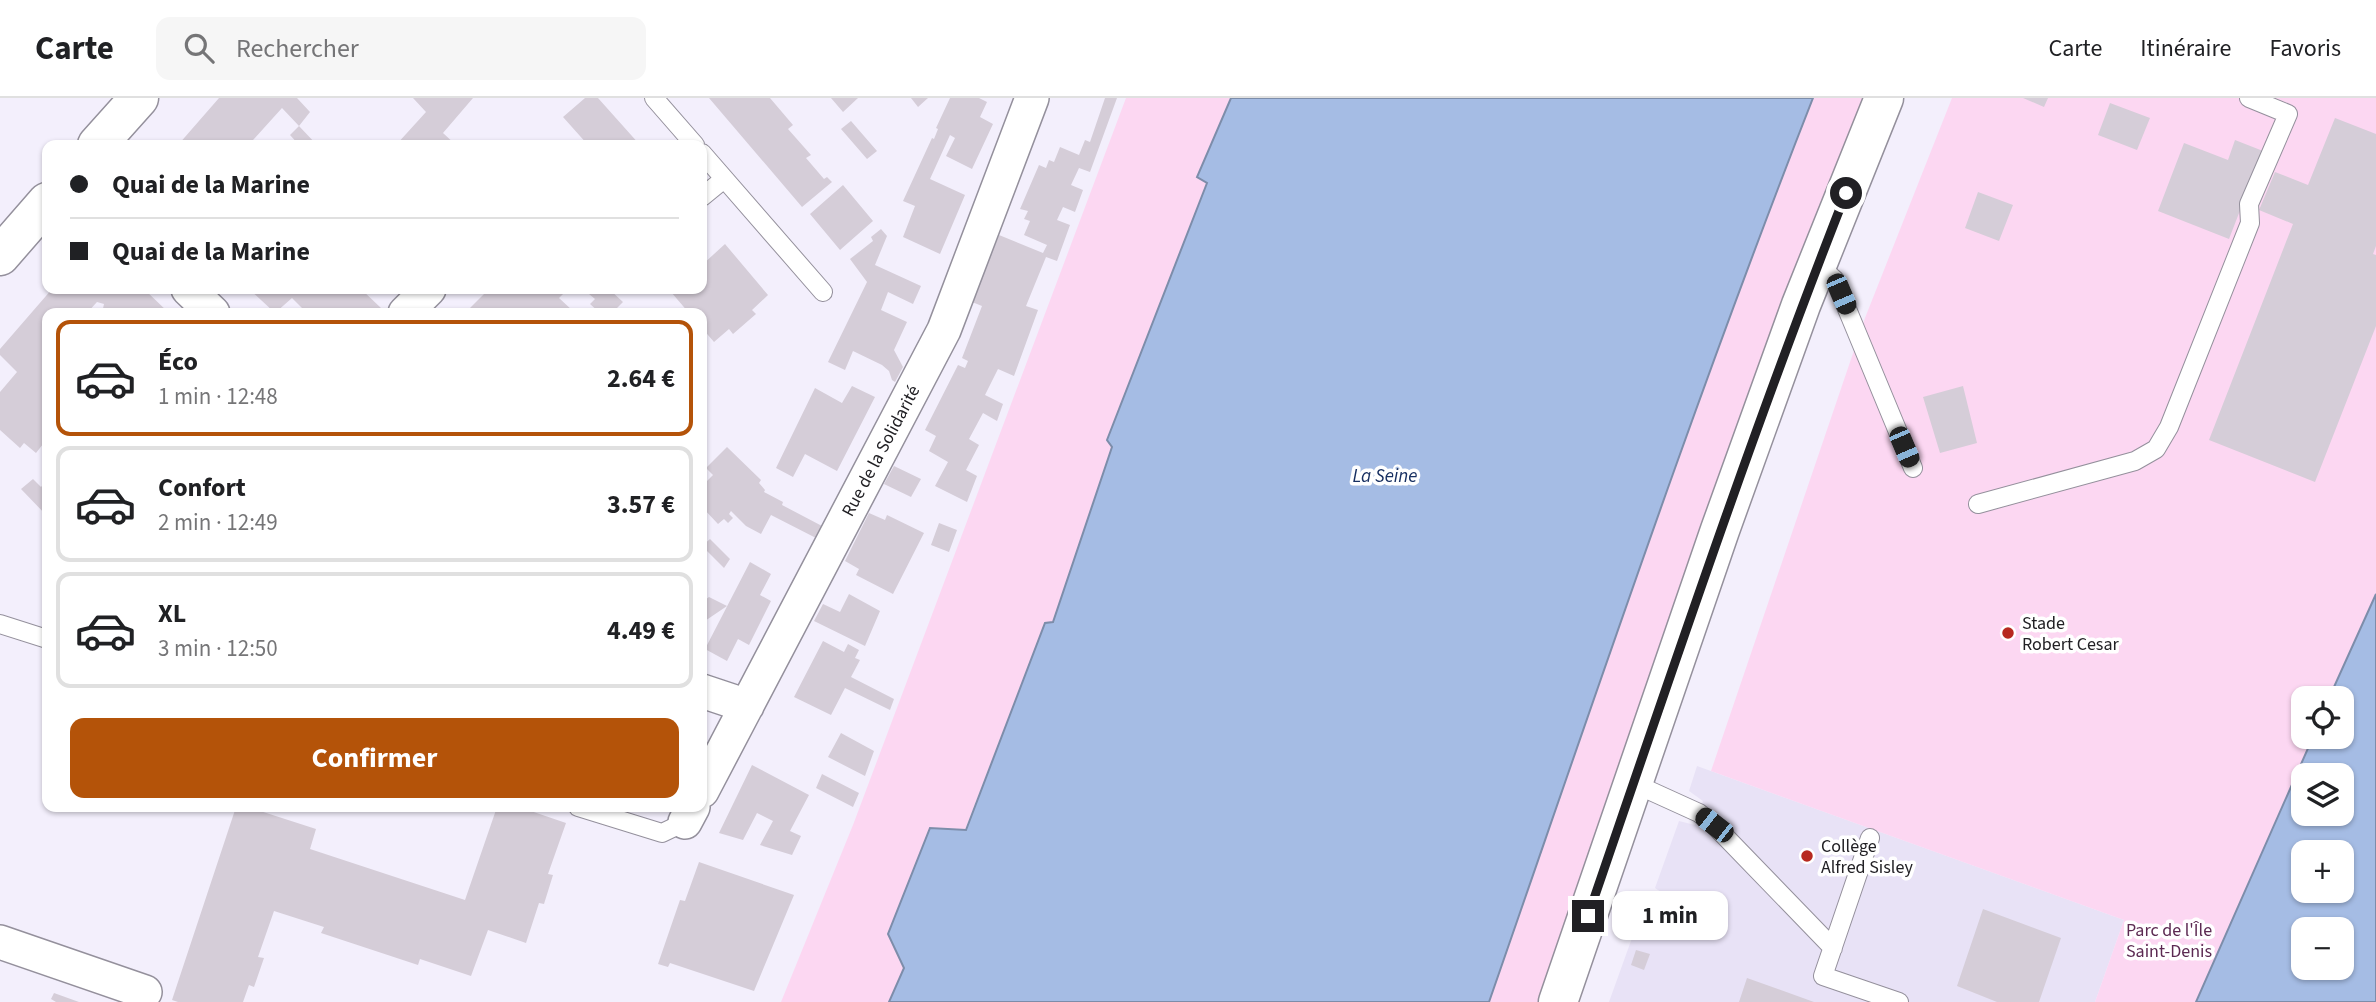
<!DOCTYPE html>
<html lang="fr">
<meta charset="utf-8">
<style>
body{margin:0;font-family:"Source Sans 3",sans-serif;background:#f6f6f6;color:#202124;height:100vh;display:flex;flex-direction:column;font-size:26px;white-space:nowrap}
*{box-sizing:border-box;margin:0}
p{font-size:23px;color:#757577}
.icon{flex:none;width:38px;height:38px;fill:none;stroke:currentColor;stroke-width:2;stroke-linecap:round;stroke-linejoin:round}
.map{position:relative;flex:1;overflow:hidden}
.panel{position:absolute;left:42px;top:210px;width:665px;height:504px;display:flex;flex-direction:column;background:#fff;border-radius:14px;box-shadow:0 2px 5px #0004}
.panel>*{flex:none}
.top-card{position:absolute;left:42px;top:42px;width:665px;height:154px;border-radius:14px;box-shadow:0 2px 5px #0004;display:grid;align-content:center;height:154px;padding:0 28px;background:#fff}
.tools{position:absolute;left:2291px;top:588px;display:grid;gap:14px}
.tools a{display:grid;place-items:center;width:63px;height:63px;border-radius:14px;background:#fff;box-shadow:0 2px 5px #0004;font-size:35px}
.end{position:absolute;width:32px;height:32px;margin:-16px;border:9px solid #212024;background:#fff;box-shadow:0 0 0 4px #fff}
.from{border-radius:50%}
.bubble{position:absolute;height:49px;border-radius:14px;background:#fff;box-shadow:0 2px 5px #0004;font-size:23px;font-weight:700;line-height:49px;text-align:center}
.car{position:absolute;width:21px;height:42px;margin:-21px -10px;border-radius:9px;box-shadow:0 0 5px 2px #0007;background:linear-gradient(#222 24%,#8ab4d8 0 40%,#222 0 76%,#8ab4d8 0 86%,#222 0)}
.top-card b{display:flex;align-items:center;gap:24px;height:66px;font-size:26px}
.top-card b+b{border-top:2px solid #e0e0e0}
.top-card i{width:18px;height:18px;background:#202124}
ul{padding:12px 0 0;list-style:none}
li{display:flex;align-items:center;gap:21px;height:116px;margin:0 14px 10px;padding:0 14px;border:4px solid #e0e0e0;border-radius:14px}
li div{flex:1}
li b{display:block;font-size:26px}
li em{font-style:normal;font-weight:700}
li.active{border-color:#b45309}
li>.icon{width:63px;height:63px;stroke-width:1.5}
.button{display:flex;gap:14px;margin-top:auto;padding:14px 28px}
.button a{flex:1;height:80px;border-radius:14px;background:#b45309;color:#fff;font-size:28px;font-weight:700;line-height:80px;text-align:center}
header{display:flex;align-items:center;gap:42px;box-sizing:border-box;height:98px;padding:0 35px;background:#fff;border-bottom:2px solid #e0e0e0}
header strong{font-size:33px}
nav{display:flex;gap:38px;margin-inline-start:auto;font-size:24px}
.search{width:490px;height:63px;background:#f6f6f6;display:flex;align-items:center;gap:18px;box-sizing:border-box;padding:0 24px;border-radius:14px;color:#757577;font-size:26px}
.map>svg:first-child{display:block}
</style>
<header>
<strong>Carte</strong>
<div class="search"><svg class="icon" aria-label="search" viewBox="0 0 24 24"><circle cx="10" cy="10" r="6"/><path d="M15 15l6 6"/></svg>Rechercher</div>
<nav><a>Carte</a><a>Itinéraire</a><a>Favoris</a></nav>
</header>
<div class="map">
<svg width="2376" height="904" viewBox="0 0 2376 904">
<rect width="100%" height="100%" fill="#f3effc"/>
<!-- built -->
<path fill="#e8e2f6" d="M1697,668L2124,822L2095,904H1609L1632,840L1646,842L1661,831L1668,814L1667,798L1655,790L1679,723L1695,727L1703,703L1689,693Z"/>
<!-- green -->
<path fill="#fcd7f2" d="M1126,0H1231L1197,79L1208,85L1107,342L1112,349L1053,524L1045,525L965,732L889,904H781L853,727Z
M1813,0H1865L1541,904H1489C1594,602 1696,298 1813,0Z
M1952,0H2376V496L2329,600H2303V639H2313L2196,904H2095L2124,822L1711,673L1865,220Z"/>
<!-- water -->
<path fill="#a5bce4" stroke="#7d8daa" stroke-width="2" fill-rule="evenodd" d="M1231,0H1813C1696,298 1594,602 1489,904H889L904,870L888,836L930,730L966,732L1045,525L1053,524L1112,349L1107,342L1207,85L1197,79Z
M2376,496V904H2196L2313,639H2342V600H2329ZM2303,677H2342V716H2303ZM2303,754H2342V793H2303ZM2303,831H2342V870H2303Z"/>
<!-- building -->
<path fill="#d5cdd8" d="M219,0H297L310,14L299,28L282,10L253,42L258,47H178Z
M413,0H473L443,35L456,47H396L426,14Z
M585,0H598L640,47H588L563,19Z
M709,0H770L793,27L788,31L811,57L806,60L824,81L827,79L832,84L802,109Z
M831,0H858L843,14Z
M911,0H928L918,9Z
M950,0H979L987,4L980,19L993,26L972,71L946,58L955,40L950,37L930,81L965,97L940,156L903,139L915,108L903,103L932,40L934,41L938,31L936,30Z
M1105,0H1117L1090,74L1079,70L1071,87L1083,92L1075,114L1063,109L1057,122L1070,127L1057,163L1046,159L1026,208L1038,212L1014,278L998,271L985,297L1003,306L997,323L983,315L969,341L979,347L966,372L977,378L967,404L935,388L948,364L929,353L936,338L925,332L958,267L965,270L968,263L962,260L982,208L972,204L999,137L1043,155L1047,147L1024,137L1030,123L1024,121L1028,113L1020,111L1039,67L1046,70L1049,62L1054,64L1060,49L1079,57L1085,42L1090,44Z
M2023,0H2048L2044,9Z
M2110,5L2150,20L2137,52L2098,37Z
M2335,20L2376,36V148L2373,156L2376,157V228L2315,384L2209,342L2293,126L2259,112L2275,74L2308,87Z
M851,23L877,53L867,61L841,31Z
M299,28L317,47H299L290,37Z
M2235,42L2263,53L2229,141L2158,113L2184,45L2228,62Z
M843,87L873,123L840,152L810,116Z
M1978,94L2013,107L1999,143L1965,130Z
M881,131L887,138L875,167L921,188L913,206L888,194L881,212L907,224L894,252L903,269L895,284L892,282L889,273L882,267L853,253L845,272L828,264L867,184L850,161L873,143L871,139Z
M725,146L768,197L752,212L756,216L733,236L729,231L714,244L702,230V215H689L671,194L675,191H702V167Z
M52,191H144L169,215H102L104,206L97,204L87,215H47V291L42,297L47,303V341L36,355L24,345L20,350L0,332V294L17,274L0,257V251Z
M249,191H361L381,210L376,215H304L306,214L292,200L275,215Z
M489,191H568L559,200L573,213L571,215H465Z
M583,191H609L623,204L612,215H600L590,206L595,201Z
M852,288L875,299L837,373L805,356L793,379L776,370L815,290L842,305Z
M1963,288L1977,345L1940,355L1923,299Z
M727,349L761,382L759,385L765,392L764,394L783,404L782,407L822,428L816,440L771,417L761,436L746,428L731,413L729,416L733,420L728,425L724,421L718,426L702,409V388L713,377L706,370Z
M894,368L921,381L911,399L884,386Z
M33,381L41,389L47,382V418L21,391Z
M869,415L885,422L887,417L924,435L893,496L856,477L859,471L845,463Z
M939,425L957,432L949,454L931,447Z
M710,441L730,461L724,470L702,448Z
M750,464L771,476L760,497L771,503L749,547L738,541L727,563L705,551Z
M849,496L880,513L865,548L814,523L823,506L840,514Z
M709,499L727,508L702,525V504Z
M823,543L844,554L848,546L859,552L855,560L860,562L851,579L894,601L890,612L845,590L831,617L794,599Z
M841,635L874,653L865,678L828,659Z
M752,667L809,697L790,733L801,738L792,757L760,747L773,723L757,715L743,742L719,735Z
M822,676L859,695L853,709L816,690Z
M236,709H248L316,731L310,751L465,802L497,709H519L566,725L548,776L553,777L544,806L539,805L526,845L488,832L471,878L420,861L418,867L321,835L324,829L274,813L258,859L264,860L254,889L249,887L243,904H178L172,902Z
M699,764L794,797L754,893L670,865L668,869L658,866L680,802L685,803Z
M1983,811L2061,840L2039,904H1997L1957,888Z
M1636,852L1650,856L1644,872L1631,867Z
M1747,880L1814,904H1739Z
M54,895L79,904H56L51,901Z"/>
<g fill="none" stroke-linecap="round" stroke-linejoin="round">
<defs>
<path id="lane" d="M654,0L695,47
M702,55L823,194
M702,99L724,81
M1818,167L1835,182L1913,370
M1978,406L2135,363L2156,351L2169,329L2250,125L2249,106L2288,16L2249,0
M0,526L47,541
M1633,685L1699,715L1714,727L1833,850
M578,709L662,735L685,724
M1870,740L1823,878L1899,904"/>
<path id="street" d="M188,191L213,215
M405,215L429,191
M702,593L747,608
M702,693L944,232L1032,0
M685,724L693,709
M0,844L145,894"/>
<path id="secondary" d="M1558,904L1720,432L1801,207L1884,0"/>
<path id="primary" d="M97,47L139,0
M0,158L47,104"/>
</defs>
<!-- lane casing -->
<use href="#lane" stroke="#94909c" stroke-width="20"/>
<!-- street casing -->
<use href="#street" stroke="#94909c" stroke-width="36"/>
<!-- secondary casing -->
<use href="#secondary" stroke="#94909c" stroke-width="41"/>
<!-- primary casing -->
<use href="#primary" stroke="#94909c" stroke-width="41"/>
<!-- lane -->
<use href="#lane" stroke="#fff" stroke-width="18"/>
<!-- street -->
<use href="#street" stroke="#fff" stroke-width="33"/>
<!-- secondary -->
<use href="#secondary" stroke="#fff" stroke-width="38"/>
<!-- primary -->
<use href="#primary" stroke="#fff" stroke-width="38"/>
</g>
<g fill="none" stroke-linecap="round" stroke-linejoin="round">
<!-- route -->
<path stroke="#212024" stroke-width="9" d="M1588,818C1671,576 1752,334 1846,95"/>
</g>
<!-- markers -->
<g fill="#b7291f" stroke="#fff" stroke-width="2.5">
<circle cx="2008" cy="535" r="7"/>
<circle cx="1807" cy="758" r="7"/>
</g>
<g text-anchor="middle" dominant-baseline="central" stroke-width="7" stroke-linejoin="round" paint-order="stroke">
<!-- street labels -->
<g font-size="18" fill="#212024" stroke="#fff">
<text transform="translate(881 353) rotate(-62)">Rue de la Solidarité</text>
</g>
<!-- poi labels -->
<g font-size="18" fill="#212024" stroke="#fff" text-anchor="start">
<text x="2022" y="525">Stade<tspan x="2022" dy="21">Robert Cesar</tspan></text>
<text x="1821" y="748">Collège<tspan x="1821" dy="21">Alfred Sisley</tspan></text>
</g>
<!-- park labels -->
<g font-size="18" fill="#5c2a52" stroke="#fff">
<text x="2169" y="832">Parc de l'Île<tspan x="2169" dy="21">Saint-Denis</tspan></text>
</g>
<!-- water labels -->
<g font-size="19" font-style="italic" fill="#172f61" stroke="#fff">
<text x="1385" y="378">La Seine</text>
</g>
</g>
</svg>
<div class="tools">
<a><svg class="icon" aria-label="locate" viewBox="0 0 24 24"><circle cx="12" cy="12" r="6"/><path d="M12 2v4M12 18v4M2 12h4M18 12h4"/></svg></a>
<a><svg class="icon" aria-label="layers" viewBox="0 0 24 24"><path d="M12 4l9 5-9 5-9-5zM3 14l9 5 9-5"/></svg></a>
<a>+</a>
<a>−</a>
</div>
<i class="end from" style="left:1846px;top:95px"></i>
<i class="end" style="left:1588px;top:818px"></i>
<div class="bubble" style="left:1612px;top:793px;width:116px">1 min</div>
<i class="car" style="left:1841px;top:196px;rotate:157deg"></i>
<i class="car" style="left:1904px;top:349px;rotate:157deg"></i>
<i class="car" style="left:1714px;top:727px;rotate:308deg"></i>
<div class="top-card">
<b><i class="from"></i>Quai de la Marine</b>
<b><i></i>Quai de la Marine</b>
</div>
<section class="panel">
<ul>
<li class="active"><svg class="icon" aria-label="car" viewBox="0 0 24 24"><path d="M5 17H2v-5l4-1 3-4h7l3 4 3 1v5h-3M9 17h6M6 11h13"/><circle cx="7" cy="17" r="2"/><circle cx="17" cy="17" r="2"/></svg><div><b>Éco</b><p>1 min · 12:48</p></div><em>2.64 €</em></li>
<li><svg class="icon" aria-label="car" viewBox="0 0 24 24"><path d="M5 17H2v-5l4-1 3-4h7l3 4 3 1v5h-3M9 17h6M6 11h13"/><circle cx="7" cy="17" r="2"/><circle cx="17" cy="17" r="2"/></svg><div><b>Confort</b><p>2 min · 12:49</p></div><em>3.57 €</em></li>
<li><svg class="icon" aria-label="car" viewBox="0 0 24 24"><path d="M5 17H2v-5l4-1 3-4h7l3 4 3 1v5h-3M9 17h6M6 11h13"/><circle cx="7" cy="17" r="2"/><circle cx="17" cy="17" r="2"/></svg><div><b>XL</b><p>3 min · 12:50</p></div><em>4.49 €</em></li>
</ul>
<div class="button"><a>Confirmer</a></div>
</section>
</div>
